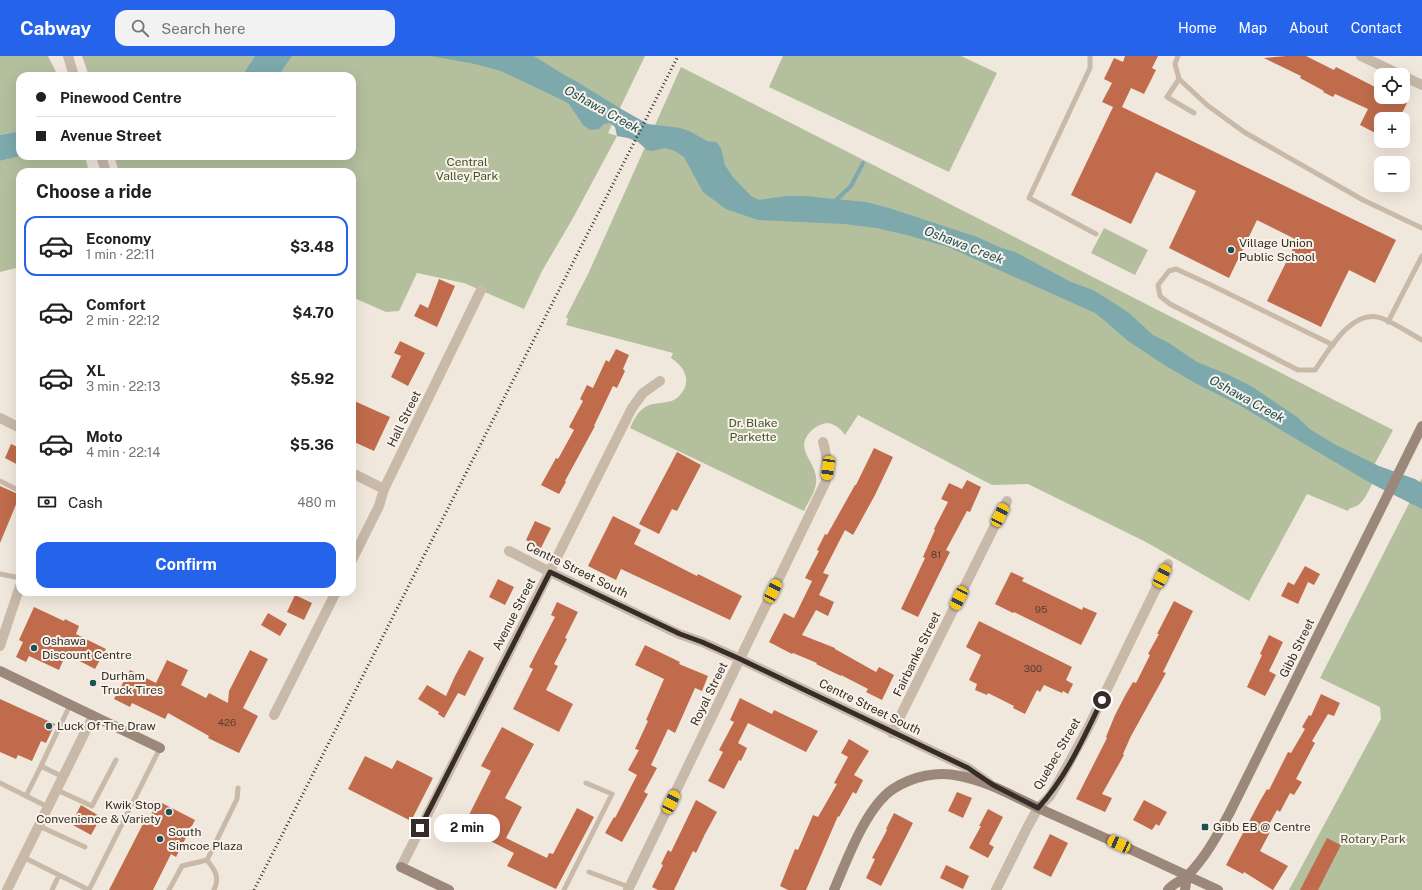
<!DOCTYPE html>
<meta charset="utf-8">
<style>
body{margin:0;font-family:"Public Sans",sans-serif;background:#f2f2f2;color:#202124;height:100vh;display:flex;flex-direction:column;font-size:15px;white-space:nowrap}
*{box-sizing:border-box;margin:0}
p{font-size:13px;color:#757577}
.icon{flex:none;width:22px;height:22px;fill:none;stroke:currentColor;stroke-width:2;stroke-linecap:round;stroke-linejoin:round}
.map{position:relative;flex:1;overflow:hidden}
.panel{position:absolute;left:16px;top:112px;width:340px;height:428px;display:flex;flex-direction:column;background:#fff;border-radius:12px;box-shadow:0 4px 16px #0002}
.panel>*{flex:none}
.banner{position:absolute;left:16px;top:16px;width:340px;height:88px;border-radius:12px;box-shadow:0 4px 16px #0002;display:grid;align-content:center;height:88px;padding:0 20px;background:#fff}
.buttons{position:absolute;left:1374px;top:12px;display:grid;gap:8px}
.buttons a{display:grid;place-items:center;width:36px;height:36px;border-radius:8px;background:#fff;box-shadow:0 4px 16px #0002;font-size:20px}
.end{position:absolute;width:18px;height:18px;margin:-9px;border:5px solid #362d29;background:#fff;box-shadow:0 0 0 2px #fff}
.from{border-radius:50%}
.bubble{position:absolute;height:28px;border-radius:12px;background:#fff;box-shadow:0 4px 16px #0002;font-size:13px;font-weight:700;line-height:28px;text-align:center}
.car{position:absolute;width:12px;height:24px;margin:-12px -6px;border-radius:5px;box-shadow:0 0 3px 1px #0007;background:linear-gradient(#f5c518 24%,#345 0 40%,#f5c518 0 76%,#345 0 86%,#f5c518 0)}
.banner b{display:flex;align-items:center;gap:14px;height:38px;font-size:15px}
.banner b+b{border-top:1px solid #e0e0e0}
.banner i{width:10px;height:10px;background:#202124}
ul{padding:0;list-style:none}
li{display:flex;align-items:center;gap:12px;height:60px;margin:0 8px 6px;padding:0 12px;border:2px solid transparent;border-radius:12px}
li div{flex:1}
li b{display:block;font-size:15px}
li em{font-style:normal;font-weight:700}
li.active{border-color:#2563eb}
li>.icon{width:36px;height:36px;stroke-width:1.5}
h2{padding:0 20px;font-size:18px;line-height:48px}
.pay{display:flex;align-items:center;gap:10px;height:44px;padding:0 20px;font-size:15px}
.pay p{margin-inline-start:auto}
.button{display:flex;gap:8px;margin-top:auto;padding:8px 20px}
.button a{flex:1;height:46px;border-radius:12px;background:#2563eb;color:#fff;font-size:16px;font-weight:700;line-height:46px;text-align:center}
header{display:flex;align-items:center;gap:24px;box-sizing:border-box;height:56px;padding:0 20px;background:#2563eb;color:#fff}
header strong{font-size:19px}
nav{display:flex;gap:22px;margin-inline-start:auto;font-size:14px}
.search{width:280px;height:36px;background:#f2f2f2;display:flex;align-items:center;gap:10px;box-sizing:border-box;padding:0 14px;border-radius:12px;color:#757577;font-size:15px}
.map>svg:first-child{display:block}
</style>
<header>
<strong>Cabway</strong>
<div class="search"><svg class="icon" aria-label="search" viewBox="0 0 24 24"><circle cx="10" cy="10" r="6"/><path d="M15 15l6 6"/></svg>Search here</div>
<nav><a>Home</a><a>Map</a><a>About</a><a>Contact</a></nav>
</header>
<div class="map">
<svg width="1422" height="834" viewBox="0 0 1422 834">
<rect width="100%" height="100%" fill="#f1e8dd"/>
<!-- green -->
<path fill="#b3bf9d" d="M0,0H48L58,20H20V75L0,79Z
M82,0H645L608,77L617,80L573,162L542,215L524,253L464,227L417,217L399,255L386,256L352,241V116H119L114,100H352V20H89Z
M783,0H961L997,17L949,116L769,31Z
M681,11L1393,374L1366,424L1372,428C1367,438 1362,451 1350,452L1348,455L1307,438L1249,545L1146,486L1028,428L992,429L858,359L845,379C841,373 835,368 828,367C822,367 815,371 811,375C792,395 819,406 816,427C815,437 808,446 804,455L630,372C634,363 638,355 647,350C655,346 665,348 674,344C678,342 680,339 683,335C691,322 683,310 671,302L673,297L566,269L568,263L566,261L589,216Z
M21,100H85L89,116H20V211L0,216V105Z
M1104,172L1148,194L1135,219L1091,197Z
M1422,422V834H1289L1381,663L1380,651L1320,622Z"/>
<!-- water -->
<path fill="#7da9ad" d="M255,0H292L278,20H242Z
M431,0H534L566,20L574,24L623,54L648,68L680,72L689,75L707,85L716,86L721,92L725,109L732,120L751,140L759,144L786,140H804L866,146L889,152L977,181L999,191L1015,196L1071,226L1093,234L1106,242L1129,257L1153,279L1169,287L1197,306L1229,319L1251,330L1297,361L1311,374L1336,389L1379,410L1415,423L1422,427V453L1372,428L1239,349L1197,328L1166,310L1128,285L1105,265L1095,257L948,191L907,179L876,172L845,168L758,164L726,153L703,136L684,101L675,95L665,92L652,95L647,94L638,86L628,82L617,80L615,71L610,67L604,68L599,73L590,74L583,69L569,48L562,44L501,15L475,8Z
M20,75V100H21L0,105V79Z"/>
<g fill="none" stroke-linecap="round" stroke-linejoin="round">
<!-- stream -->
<path stroke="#7da9ad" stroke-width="4" d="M834,146L851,130L863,107"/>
</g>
<!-- building -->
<path fill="#c06c4c" d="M1125,0H1158L1152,12L1156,14L1144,38L1131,32L1122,51L1396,184L1375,227L1349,214L1321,271L1267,245L1297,184L1257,164L1229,222L1169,192L1196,135L1156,116L1131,168L1071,139L1113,51L1102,46L1112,27L1104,23L1114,2L1123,6Z
M1286,0H1306L1334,14L1336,11L1381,34V41H1395L1407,47L1399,63H1381V80L1360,69L1368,53L1335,38L1333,41L1323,36L1324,35L1300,22L1301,20L1264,2Z
M439,223L455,230L437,271L414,260L420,248L428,252Z
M400,285L425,297L408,330L391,321L401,300L394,297Z
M616,293L629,299L623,313L625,315L617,332L613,330L594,370H595L565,425L566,426L559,438L541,429L556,402L558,403L574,374L569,371L583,345L580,343L587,329L593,332L606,304L609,306Z
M352,344L390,361L374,395L352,385Z
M11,388L20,392V410L5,402Z
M874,392L893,401L875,439L853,479L845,474L823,517L829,519L819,539L834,546L828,560L816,554L802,579L835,592V593L876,616L879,611L894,619L882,644L866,636L868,633L841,619V620L816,608L817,607L793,597L792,598L769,586L784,557L794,562L812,525L805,522L819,495L817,494L825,478L827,479L855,429H856Z
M677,396L701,409L677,455L672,453L659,478L639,468Z
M967,424L981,431L970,456L967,455L946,494L950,496L918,561L901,553L925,502L923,501L935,474L934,473L948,446L941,443L949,427L962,433Z
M0,430L20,439L0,487Z
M613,460L641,474L634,488L697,520L698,518L742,540L730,564L621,513L616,524L588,510Z
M535,465L551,472L541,492L526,484Z
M1305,510L1320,518L1314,529L1308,526L1298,548L1281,540L1288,526L1294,529Z
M1011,516L1024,522L1022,525L1082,554L1083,551L1097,557L1081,589L1014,556L1013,557L995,548Z
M498,523L514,531L505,549L489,541Z
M295,539L312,547L304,564L287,556Z
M1174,545L1193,555L1163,616L1166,617L1131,680L1123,698L1124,699L1102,738L1112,742L1105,756L1076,743L1107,682L1106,681L1115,659L1126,638L1133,626L1136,627L1150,599L1148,598L1159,578H1157Z
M557,546L578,556L565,582L567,583L554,608L558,610L546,634L573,648L559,676L513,653L533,613L529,611L555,561L551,559Z
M34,551L64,565L65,563L79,570L76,578L106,593L95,613L66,598L59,614L29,600L26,606L16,601L23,586L19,584Z
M268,557L287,568L280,580L261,569Z
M979,565L1072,611L1066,624L1073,628L1068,638L1063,635L1062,637L1044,629L1040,636L1037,634L1025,658L1013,652L1014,650L988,637L987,639L975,634L977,628L969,624L981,599L966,591Z
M1269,579L1283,586L1269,615L1276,619L1265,640L1247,631L1262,599L1260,598Z
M645,589L680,606L679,608L708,620L702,635L695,632L675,677L668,673L651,709L657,712L644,736L648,738L622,786L605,777L614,761L615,762L637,719L628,714L639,694L635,693L648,665L646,664L664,623L635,609Z
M250,594L268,603L243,652L258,660L239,697L208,682L209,680L168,657L165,663L132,647L130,651L114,643L130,614L156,627L167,604L188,614L181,629L206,642L209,637L228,647L229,635Z
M469,594L484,602L465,640L458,637L444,662L438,658L439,656L418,643L427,629L446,640L455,620Z
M1321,638L1340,647L1334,660L1328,658L1312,685L1315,687L1296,723L1302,726L1294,739L1290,737L1280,756L1277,754L1266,774L1270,776L1260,795L1288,810L1273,834L1244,816L1243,818L1226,809L1260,745L1267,733L1269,734L1288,696L1291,697L1305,673L1302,671L1309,659L1311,660Z
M740,642L772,658L774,654L818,675L806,696L748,667L738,687L747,692L741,705L739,704L724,733L708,725L723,696L719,694L734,666L730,664Z
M0,643L55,668L46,687L41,685L32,705L18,699L16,703L0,696Z
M502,671L534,688L505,742L522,751L506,782L547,802L549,797L553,798L577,752L594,761L556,833L507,810L514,797L463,771L491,715L481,710Z
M849,683L869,695L854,719L863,724L856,738L853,736L839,761L838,760L806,834H788L780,830L795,793L798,794L813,759L818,761L837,728L834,727L848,701L841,697Z
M365,700L392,713L397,704L433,722L411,765L348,733Z
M957,736L972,742L963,762L948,755Z
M696,744L717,756L705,778L696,797L693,795L674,834H658L652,831L663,809L661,808L668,794L671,796Z
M1144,744L1167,756L1159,770L1156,768L1152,774L1133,764Z
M158,745L195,764L176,801L171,798L153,834H109L146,762L148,764Z
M81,749L101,761L91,779L71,768Z
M988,753L1003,761L989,788L994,791L988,802L969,792L981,770H979Z
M894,757L913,767L881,830L866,822L875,803L872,802L887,774L886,773Z
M1050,778L1068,787L1051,821L1033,812Z
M1327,782L1341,789L1318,834H1300Z
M946,809L969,820L963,833L940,822Z"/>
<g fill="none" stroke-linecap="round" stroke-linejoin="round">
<!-- lane -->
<path stroke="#c8b9a9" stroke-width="5" d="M1090,0V12L1029,142L1096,178
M1178,0L1175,8L1179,23L1207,49L1244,76L1363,144L1422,172
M1179,23L1167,41L1194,57
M1388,266L1422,200
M1333,289L1209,228L1176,213L1169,215L1158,229L1160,240L1170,248L1298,314H1315C1329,294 1352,252 1381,262C1395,267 1409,277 1422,284
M0,425L20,435
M0,518L20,522
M41,710L70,649
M0,727L48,751
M57,734L92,750L116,704
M26,740L41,710L63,721
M39,770L85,791
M23,801L89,834L160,692
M207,804L237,743L238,732
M207,804C215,814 220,821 214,834
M589,816L629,831
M52,834L59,819
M169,834L182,810L207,804
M564,834L612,738L586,727"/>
<!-- street -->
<path stroke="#c8b9a9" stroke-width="10" d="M68,0L74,20
M1361,0L1401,19
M1403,20L1422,29
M101,100L106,116
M0,362L20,372
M352,417L384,433
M509,495L550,516L679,578L702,586L740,603L968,712L989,727
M352,504L379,450L384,433L481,234
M0,590L20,530
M274,659L336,536
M892,677L1007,445
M401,811L632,352L643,337L660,325
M7,834L93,660
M628,834L826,425C828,411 827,399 823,386
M996,834L1028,770L1038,752L1050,740L1059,725L1088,672L1168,508"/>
<!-- secondary -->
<path stroke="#9c887b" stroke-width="10" d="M0,615L160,692
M401,811L449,834
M834,834C847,804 866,751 893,733C913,720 937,715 960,720C991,726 1018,743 1047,756C1104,781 1161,807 1218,834
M1168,834C1173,827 1182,825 1188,819C1206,801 1218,778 1230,756L1422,370
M1185,834L1187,820"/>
<!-- rail -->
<path stroke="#362d29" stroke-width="3" stroke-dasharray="1 3" stroke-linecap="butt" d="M254,834L678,0"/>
</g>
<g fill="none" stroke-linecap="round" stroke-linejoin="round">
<!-- route -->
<path stroke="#362d29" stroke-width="5" d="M420,772L550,516L680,578L702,586L740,603L968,712L993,729L1038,752C1066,722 1084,681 1102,644"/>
</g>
<!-- markers -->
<g fill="#205055" stroke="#f9f2e9" stroke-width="1.5">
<circle cx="1231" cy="194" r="4"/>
<circle cx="34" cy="592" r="4"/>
<circle cx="93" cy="627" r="4"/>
<circle cx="49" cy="670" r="4"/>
<circle cx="169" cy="756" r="4"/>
<rect x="1201" y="767" width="8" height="8" rx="2"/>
<circle cx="160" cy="783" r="4"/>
</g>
<g text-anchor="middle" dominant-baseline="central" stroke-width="4" stroke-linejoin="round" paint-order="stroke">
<!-- number labels -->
<g font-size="10" fill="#583d32">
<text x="936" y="498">81</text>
<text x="1041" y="553">95</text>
<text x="1033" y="612">300</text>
<text x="227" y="666">426</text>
</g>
<!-- park labels -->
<g font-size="12" fill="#44532e" stroke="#f9f2e9">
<text x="467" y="106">Central<tspan x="467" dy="14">Valley Park</tspan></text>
<text x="753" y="367">Dr. Blake<tspan x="753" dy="14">Parkette</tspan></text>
<text x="1373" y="783">Rotary Park</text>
</g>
<!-- poi labels -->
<g font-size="12" fill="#362d29" stroke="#f9f2e9" text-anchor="start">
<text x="1239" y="187">Village Union<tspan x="1239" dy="14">Public School</tspan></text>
<text x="42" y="585">Oshawa<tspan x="42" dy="14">Discount Centre</tspan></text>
<text x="101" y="620">Durham<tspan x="101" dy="14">Truck Tires</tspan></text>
<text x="57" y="670">Luck Of The Draw</text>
<text x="161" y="749" text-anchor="end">Kwik Stop<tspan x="161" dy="14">Convenience &amp; Variety</tspan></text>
<text x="1213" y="771">Gibb EB @ Centre</text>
<text x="168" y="776">South<tspan x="168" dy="14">Simcoe Plaza</tspan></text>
</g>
<!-- street labels -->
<g font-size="12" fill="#362d29" stroke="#f9f2e9">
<text transform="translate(404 363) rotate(-64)">Hall Street</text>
<text transform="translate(577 514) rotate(26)">Centre Street South</text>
<text transform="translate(514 558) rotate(-63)">Avenue Street</text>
<text transform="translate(1297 592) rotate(-64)">Gibb Street</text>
<text transform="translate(917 598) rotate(-64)">Fairbanks Street</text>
<text transform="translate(709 638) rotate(-64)">Royal Street</text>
<text transform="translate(870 651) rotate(26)">Centre Street South</text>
<text transform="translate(1057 698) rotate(-60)">Quebec Street</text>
</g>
<!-- water labels -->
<g font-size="13" font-style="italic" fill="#205055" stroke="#f9f2e9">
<text transform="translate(602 53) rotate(29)">Oshawa Creek</text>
<text transform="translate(964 189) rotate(21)">Oshawa Creek</text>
<text transform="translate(1247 343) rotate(29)">Oshawa Creek</text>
</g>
</g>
</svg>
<div class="buttons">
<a><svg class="icon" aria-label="locate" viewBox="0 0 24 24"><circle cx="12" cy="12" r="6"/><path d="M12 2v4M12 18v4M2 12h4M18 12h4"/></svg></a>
<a>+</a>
<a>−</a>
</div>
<i class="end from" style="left:1102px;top:644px"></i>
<i class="end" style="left:420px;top:772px"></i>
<div class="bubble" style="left:434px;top:758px;width:66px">2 min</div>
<i class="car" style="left:828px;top:412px;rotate:188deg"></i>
<i class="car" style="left:1000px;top:459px;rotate:26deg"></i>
<i class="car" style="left:1162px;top:520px;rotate:26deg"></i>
<i class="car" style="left:773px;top:535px;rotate:26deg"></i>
<i class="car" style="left:959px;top:542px;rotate:206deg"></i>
<i class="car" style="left:671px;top:746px;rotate:26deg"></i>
<i class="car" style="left:1119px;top:788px;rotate:294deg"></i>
<div class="banner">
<b><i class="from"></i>Pinewood Centre</b>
<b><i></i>Avenue Street</b>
</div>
<section class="panel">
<h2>Choose a ride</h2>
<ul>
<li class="active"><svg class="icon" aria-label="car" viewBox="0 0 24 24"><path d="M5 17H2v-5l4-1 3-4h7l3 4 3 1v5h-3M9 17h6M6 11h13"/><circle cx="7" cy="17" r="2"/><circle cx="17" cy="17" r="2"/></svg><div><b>Economy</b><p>1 min · 22:11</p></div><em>$3.48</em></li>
<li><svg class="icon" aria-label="car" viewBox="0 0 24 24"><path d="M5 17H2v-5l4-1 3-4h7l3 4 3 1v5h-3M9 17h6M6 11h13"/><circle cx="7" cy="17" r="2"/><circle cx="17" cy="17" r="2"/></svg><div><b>Comfort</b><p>2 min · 22:12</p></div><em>$4.70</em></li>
<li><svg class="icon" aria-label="car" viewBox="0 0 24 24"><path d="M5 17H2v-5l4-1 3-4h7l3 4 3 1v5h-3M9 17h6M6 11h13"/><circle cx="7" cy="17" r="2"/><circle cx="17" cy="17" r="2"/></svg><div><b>XL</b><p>3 min · 22:13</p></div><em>$5.92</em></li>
<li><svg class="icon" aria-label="car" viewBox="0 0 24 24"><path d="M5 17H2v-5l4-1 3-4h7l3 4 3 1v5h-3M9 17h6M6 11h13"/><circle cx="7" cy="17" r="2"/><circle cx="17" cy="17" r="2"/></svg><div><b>Moto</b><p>4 min · 22:14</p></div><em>$5.36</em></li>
</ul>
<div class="pay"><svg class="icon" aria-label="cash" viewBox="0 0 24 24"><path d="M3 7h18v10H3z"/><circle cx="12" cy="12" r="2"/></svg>Cash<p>480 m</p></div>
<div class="button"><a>Confirm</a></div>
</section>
</div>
